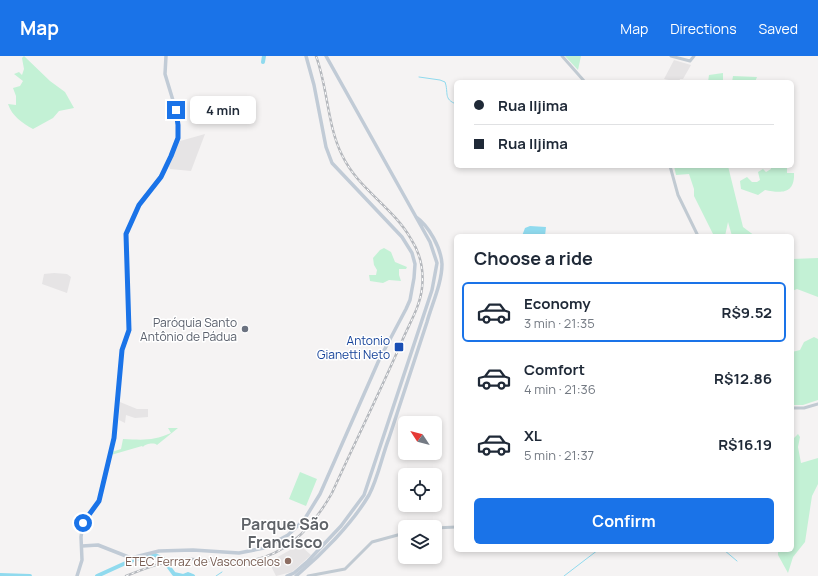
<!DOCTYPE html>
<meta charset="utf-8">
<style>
body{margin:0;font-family:Manrope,sans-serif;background:#f6f6f7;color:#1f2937;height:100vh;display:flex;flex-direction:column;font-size:15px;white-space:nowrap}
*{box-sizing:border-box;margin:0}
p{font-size:13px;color:#747a83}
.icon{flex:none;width:22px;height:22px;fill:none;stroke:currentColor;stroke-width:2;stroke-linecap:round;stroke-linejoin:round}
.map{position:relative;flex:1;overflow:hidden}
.panel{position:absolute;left:454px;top:178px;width:340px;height:318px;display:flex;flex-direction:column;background:#fff;border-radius:6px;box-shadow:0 2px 6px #0003}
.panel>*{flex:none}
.top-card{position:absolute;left:454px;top:24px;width:340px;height:88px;border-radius:6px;box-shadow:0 2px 6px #0003;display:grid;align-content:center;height:88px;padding:0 20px;background:#fff}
.needle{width:26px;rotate:306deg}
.buttons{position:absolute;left:398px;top:360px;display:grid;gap:8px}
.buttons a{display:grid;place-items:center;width:44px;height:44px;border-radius:6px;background:#fff;box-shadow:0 2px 6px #0003;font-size:20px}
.end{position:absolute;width:18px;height:18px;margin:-9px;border:5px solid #1a73e8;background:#fff;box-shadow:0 0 0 2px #fff}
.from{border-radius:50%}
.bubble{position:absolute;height:28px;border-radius:6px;background:#fff;box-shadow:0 2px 6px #0003;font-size:13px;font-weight:700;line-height:28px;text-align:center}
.top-card b{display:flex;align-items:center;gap:14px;height:38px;font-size:15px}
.top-card b+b{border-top:1px solid #e0e1e3}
.top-card i{width:10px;height:10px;background:#1f2937}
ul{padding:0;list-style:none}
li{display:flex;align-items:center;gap:12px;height:60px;margin:0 8px 6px;padding:0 12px;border:2px solid transparent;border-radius:6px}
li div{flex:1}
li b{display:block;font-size:15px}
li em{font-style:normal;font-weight:700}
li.on{border-color:#1a73e8}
li>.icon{width:36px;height:36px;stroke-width:1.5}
h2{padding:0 20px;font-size:18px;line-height:48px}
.cta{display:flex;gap:8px;margin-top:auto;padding:8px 20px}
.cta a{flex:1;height:46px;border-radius:6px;background:#1a73e8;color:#fff;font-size:16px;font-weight:700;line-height:46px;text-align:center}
header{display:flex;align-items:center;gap:24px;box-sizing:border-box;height:56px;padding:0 20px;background:#1a73e8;color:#fff}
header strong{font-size:19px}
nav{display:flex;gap:22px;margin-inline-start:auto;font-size:14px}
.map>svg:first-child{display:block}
</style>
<header>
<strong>Map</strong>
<nav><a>Map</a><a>Directions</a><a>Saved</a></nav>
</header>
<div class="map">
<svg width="818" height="520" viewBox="0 0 818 520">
<rect width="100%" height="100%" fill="#f5f3f3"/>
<!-- education -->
<path fill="#e6e4e5" d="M674,4L691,9L683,23H680L679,26L664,23Z
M205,78L191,115L170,113L169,110L180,85Z
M54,217L67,218L71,221L67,237L42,228L44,218Z
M120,346L137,353H148V361L135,362L126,359L125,367L119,364Z
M297,490L302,491L311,499L292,516L276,520L269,506Z"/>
<!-- green -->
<path fill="#c3f1d5" d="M24,0L50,25L65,36L74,52L59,55L53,62L33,73C22,67 12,60 8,48L16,49V40L13,32L20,30L23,25L14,18L19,16L22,19L24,13L22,2Z
M565,0H581L578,14Z
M723,17V26H708L709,19Z
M733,20L757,21L755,26H732Z
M674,110H728L743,171L755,180H732L728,166L725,180H714L694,140V133L689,118L676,119Z
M771,110H787V117H794C795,139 780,137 765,134L758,139L741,133L740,125L747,121L752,126H757L760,124L758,116L763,113L766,116L771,113Z
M384,192L391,196L395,206L407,211L406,213H399V219L401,225L389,224L383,227L370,225L369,219H376L377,214L374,209L373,202L380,194Z
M818,202V241L797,233L792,235V203Z
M814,281L818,283V344L803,349H792V296L800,294L804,286Z
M168,372H178L157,389C154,386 145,388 143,391L142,390L111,399L112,396L121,393L123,383C143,384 153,385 171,377Z
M798,378L800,381L798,391L801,407L818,402V428L812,440L805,486L793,501L788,517L778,499V494H792V384Z
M300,416L317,423L306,450L289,443Z"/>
<!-- water -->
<path fill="#90daee" d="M530,170L546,171L545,180H522L525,172Z"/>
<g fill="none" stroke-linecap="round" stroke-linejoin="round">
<!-- stream -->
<path stroke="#90daee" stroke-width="1" d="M419,21L440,24L445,26C449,37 443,43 456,48
M724,494L737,505
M216,520L222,516
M564,520L598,494"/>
<!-- river -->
<path stroke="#90daee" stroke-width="4" d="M263,6L264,0
M0,519L30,520
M97,520L130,505L153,498L163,503L174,518L183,520L188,518L193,520"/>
<!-- tertiary -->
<path stroke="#c1cad2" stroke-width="3" d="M562,0L585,26
M671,0L690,5L694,0
M670,110L678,139L698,180
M792,352H804L818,348
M435,472L456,471
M308,520L345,513L372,486L405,477"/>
<!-- secondary -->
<path stroke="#c1cbd6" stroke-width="3.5" d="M82,490L98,489L131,502L159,495L193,494L239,497L264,492L288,479L304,464L320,438L379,304L406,253L410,244L414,222L415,208L412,197L402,181L332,107L326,91L314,29L306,0
M77,520L82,504L81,481L83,467L99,445L114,382L122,294L129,275L126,178L139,149L164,116L178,82V61L165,18L166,0
M287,520L294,517L308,505L341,470L364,439L432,234L437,207L430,186L326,0
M296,520C321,499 352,468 369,439C378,422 382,400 389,382C402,343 414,305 427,266C432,248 442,227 442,208C441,192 429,170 416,161"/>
<defs>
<path id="rail" d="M126,520C146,512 166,504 188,503C204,502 220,507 236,506C282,505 311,474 332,437C355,386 380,336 402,285C409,268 420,251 422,232C424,215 420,197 411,183C393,151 358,133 342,99C327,69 328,32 316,0"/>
</defs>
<!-- rail casing -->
<use href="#rail" stroke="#b5b8bd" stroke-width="2.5"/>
<!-- rail -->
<use href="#rail" stroke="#fff" stroke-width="1" stroke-dasharray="3" stroke-linecap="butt"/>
</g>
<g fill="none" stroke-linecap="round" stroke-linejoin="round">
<!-- route -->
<path stroke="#1a73e8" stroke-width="5" d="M83,467L99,445L114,382L122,294L129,274L126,178L139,149L161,121L171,100L178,82V69L176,54"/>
</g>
<!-- markers -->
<circle fill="#6b7280" stroke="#fff" stroke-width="1.5" cx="245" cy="273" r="4"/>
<rect fill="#1a4fb4" stroke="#fff" stroke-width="1.5" x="394" y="286" width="10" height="10" rx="2"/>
<circle fill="#8d6e63" stroke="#fff" stroke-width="1.5" cx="288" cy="505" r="4"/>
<g text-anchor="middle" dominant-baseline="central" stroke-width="3" stroke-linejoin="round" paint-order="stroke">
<!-- worship labels -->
<g font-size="12" fill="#5b616d" stroke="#fff" text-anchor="end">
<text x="237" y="266">Paróquia Santo<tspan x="237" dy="14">Antônio de Pádua</tspan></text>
</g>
<!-- transit labels -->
<g font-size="12" fill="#164399" stroke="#fff" text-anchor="end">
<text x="390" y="284">Antonio<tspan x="390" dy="14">Gianetti Neto</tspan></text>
</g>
<!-- education labels -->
<g font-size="12" fill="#785e54" stroke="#fff" text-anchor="end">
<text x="280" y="505">ETEC Ferraz de Vasconcelos</text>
</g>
<!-- district labels -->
<g font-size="16" font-weight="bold" fill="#5f6368" stroke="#fff">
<text x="285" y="468">Parque São<tspan x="285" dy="18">Francisco</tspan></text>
</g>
</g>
</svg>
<div class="buttons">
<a><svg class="needle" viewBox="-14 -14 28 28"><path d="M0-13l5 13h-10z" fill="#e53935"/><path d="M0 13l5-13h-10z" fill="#747a83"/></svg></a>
<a><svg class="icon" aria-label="locate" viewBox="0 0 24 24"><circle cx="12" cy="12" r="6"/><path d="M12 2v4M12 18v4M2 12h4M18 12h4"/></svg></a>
<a><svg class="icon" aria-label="layers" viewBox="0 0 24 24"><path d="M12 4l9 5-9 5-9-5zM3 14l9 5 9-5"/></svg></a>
</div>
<i class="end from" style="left:83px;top:467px"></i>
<i class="end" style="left:176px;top:54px"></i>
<div class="bubble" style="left:190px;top:40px;width:66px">4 min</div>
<div class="top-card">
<b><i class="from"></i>Rua Iljima</b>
<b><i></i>Rua Iljima</b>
</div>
<section class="panel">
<h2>Choose a ride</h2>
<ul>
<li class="on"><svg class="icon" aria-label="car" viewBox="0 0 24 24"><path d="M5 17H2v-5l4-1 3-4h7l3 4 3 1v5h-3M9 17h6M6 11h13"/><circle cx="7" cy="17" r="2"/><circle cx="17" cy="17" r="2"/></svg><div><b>Economy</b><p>3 min · 21:35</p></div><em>R$9.52</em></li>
<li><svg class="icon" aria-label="car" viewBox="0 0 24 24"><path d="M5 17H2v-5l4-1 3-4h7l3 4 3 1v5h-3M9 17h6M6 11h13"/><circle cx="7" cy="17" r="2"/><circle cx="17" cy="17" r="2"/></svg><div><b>Comfort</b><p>4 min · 21:36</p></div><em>R$12.86</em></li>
<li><svg class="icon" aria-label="car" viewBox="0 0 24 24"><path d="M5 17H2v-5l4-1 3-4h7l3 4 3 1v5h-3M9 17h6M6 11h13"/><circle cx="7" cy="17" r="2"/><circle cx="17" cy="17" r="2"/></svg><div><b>XL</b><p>5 min · 21:37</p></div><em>R$16.19</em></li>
</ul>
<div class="cta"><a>Confirm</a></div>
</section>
</div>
